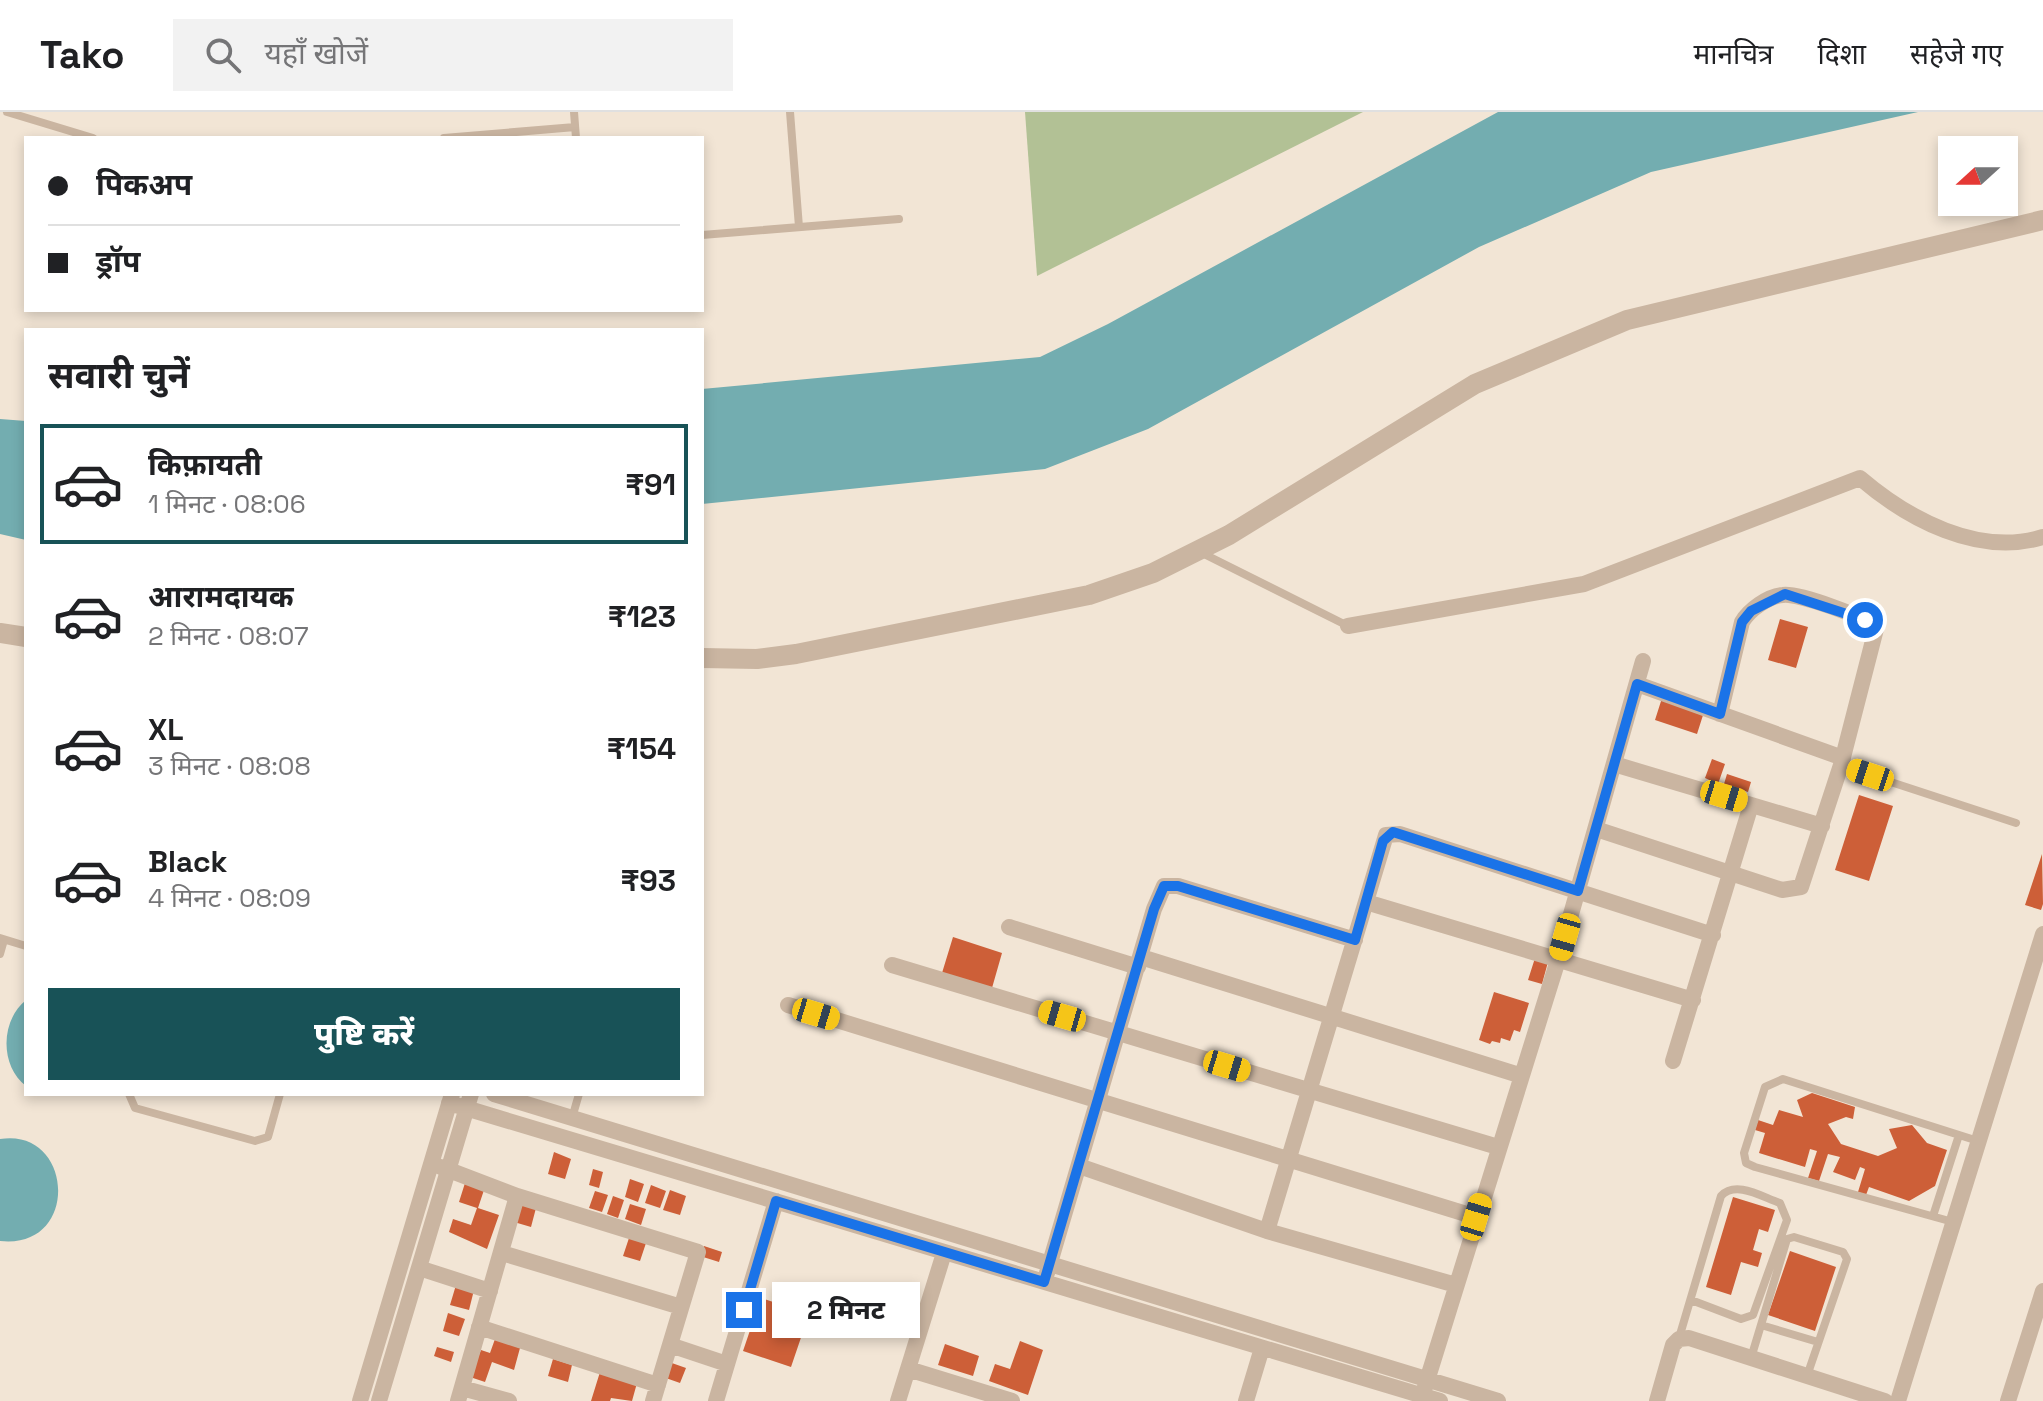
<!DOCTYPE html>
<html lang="hi">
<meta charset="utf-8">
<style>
body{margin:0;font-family:"Space Grotesk","Noto Sans Devanagari",sans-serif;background:#f2f2f2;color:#202124;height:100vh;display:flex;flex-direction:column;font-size:30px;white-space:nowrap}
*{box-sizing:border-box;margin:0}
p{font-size:26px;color:#757577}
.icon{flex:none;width:44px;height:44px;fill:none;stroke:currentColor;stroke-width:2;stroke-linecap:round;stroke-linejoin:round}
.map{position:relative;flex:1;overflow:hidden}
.panel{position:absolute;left:24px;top:216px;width:680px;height:768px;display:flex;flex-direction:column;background:#fff;border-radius:0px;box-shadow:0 4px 12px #0003}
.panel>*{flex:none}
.banner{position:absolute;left:24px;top:24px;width:680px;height:176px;border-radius:0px;box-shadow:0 4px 12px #0003;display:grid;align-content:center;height:176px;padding:0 24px;background:#fff}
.needle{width:52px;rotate:249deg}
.controls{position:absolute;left:1938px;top:24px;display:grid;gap:16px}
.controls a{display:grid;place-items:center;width:80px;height:80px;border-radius:0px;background:#fff;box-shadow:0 4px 12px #0003;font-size:40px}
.end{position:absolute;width:36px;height:36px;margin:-18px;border:10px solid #1a73e8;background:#fff;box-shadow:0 0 0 4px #fff}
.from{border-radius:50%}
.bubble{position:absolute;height:56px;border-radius:0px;background:#fff;box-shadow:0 4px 12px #0003;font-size:26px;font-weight:800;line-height:56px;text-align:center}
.car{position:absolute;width:24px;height:48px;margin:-24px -12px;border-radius:10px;box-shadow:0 0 6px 2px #0007;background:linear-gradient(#f5c518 24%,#345 0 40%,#f5c518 0 76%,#345 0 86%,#f5c518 0)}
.banner b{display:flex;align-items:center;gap:28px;height:76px;font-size:30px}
.banner b+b{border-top:2px solid #e0e0e0}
.banner i{width:20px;height:20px;background:#202124}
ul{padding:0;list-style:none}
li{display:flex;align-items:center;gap:24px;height:120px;margin:0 16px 12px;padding:0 8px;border:4px solid transparent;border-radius:0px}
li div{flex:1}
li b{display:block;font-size:30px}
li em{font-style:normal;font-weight:800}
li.active{border-color:#185257}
li>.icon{width:72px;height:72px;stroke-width:1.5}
h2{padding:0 24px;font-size:36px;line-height:96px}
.button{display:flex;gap:16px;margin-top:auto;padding:16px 24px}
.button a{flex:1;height:92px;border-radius:0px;background:#185257;color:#fff;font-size:32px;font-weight:800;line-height:92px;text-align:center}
header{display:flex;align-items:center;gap:48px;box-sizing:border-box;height:112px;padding:0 40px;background:#fff;border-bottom:2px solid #e0e0e0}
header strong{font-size:38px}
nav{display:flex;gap:44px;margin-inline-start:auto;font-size:28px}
.search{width:560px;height:72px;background:#f2f2f2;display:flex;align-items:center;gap:20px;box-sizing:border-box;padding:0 28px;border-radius:0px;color:#757577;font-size:30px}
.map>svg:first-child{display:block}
</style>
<header>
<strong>Tako</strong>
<div class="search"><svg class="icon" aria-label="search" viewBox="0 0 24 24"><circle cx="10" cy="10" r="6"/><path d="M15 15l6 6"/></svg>यहाँ खोजें</div>
<nav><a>मानचित्र</a><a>दिशा</a><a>सहेजे गए</a></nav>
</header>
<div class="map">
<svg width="2043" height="1289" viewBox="0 0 2043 1289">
<rect width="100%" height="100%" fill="#f2e5d5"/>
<!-- green -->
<path fill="#b2c195" d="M1025,0H1363L1037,164Z"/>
<!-- water -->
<path fill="#73adb0" d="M1498,0H1918L1651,60L1479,135L1148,317L1045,357L702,392V277L1040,245L1108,212Z
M0,307L26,309V428L0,422Z
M26,888V974C0,954 0,909 26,888Z
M0,1027C74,1015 81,1138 0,1129Z"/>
<!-- building -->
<path fill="#cd5f38" d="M1780,507L1808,515L1796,556L1768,548Z
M1662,586L1704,600L1697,622L1655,608Z
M1712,647L1725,652L1718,672L1705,666Z
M1727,662L1751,670L1748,680L1724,672Z
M1859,683L1893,694L1869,769L1835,758Z
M2042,742L2043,792L2041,798L2025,793Z
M953,825L1002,841L992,876L942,861Z
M1535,846L1548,850L1542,872L1528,868Z
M1494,880L1529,891L1520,920L1514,918L1510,929L1501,926L1500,931L1492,929L1490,932L1479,928Z
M1812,981L1855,995L1853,1007L1846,1005L1828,1012L1841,1032L1878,1044L1897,1036L1889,1017L1912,1013L1927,1031L1947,1038L1935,1074L1909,1089L1869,1075L1866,1083L1858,1080L1865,1057L1860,1055L1855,1068L1833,1060L1840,1045L1828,1042L1819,1069L1808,1066L1817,1039L1810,1037L1805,1055L1759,1041L1765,1021L1755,1018L1758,1008L1773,1013L1779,998L1803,1005L1797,988Z
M554,1040L571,1047L565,1067L548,1062Z
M593,1057L603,1060L599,1076L589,1073Z
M630,1067L644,1072L638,1090L625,1085Z
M465,1071L484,1078L478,1096L499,1103L487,1137L449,1120L453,1107L471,1113L477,1096L459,1090Z
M651,1073L666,1079L660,1096L645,1091Z
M670,1078L686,1084L680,1103L663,1098Z
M595,1079L608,1083L602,1100L589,1096Z
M613,1084L624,1088L618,1106L607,1102Z
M1733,1085L1775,1098L1768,1120L1759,1117L1753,1138L1762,1141L1758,1155L1741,1150L1731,1183L1706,1175Z
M520,1092L536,1096L531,1115L514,1110Z
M630,1092L646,1097L641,1113L625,1107Z
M629,1126L646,1131L640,1149L623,1144Z
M704,1134L722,1140L719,1150L700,1144Z
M1790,1139L1836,1155L1815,1219L1768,1203Z
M456,1173L474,1178L469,1198L450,1193Z
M761,1186L809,1202L791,1255L743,1239Z
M448,1201L465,1207L459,1224L443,1219Z
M495,1227L520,1236L514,1258L492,1250L485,1270L470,1265L481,1238L490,1241Z
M1020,1229L1043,1238L1028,1283L989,1269L995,1252L1010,1257Z
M945,1232L979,1244L973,1264L938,1253Z
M437,1235L454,1240L451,1250L434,1244Z
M553,1247L572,1253L568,1270L548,1264Z
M669,1250L686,1256L680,1271L663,1265Z
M600,1260L637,1271L632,1289L611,1286L610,1289H591Z"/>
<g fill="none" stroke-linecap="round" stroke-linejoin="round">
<!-- service -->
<path stroke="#cab5a1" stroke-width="8" d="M7,0L93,26
M574,0L576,26
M790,0L799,115
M444,26L575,15
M702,123L899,107
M1202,441L1348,514
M1842,654L2016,711
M0,826L26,834
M0,842L4,828
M129,982L135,996L255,1029L268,1025L280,982
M572,1006L579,982
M1933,1104L1959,1023
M1953,1110L1755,1055L1746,1051L1744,1041L1765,975L1783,967L1978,1029
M1761,1213L1818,1230
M1679,1226L1721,1084C1736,1068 1762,1085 1780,1091L1787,1108L1753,1203L1741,1207L1691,1188
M1751,1246L1787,1127L1794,1125L1843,1140L1847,1147L1807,1264"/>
<!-- minor -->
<path stroke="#cab5a1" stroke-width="16" d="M1348,514L1584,472L1860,366C1908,407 1978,445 2043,425
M1637,572L1843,646
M1614,652L1822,714
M1596,717L1782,778L1801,775L1841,653L1876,517C1868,505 1798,481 1783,483C1768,484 1749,498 1742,510L1720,602
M1366,790L1693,888
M1009,815L1138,855
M1141,845L1519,963
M892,853L1498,1035
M788,893L1476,1105
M1673,949L1751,693
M494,982L1498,1289
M449,991L1440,1289
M1079,1054L1267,1119L1456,1173
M441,1055L517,1084
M1267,1119L1386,723L1400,722L1713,823
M502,1141L681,1195
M419,1156L490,1179
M1047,1161L1154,797L1164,774H1178L1355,828
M479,1215L658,1273
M670,1233L727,1252
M908,1257L1012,1289
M1425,1275L1558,848L1643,549
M462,1276L509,1289
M360,1289L452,982
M379,1289L471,982
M458,1289L517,1084L698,1140L653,1289
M716,1289L776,1089
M898,1289L944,1141
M1246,1289L1262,1236
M1657,1289L1673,1233L1679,1227L1689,1226L1885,1289
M1898,1289L2043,822
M2008,1289L2043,1179"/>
<!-- tertiary -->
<path stroke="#cab5a1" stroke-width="20" d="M0,521L26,525
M702,546L757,547L796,542L1089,483L1153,461L1229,423L1475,272L1627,208L2043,108"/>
</g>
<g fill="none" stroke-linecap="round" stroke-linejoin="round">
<!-- route -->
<path stroke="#1a73e8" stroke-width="10" d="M744,1198L776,1089L1044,1170L1154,797L1164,774H1178L1355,828L1383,729L1393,720L1578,779L1637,572L1720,602L1742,510L1751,499L1785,482L1865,508"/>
</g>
</svg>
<div class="controls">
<a><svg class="needle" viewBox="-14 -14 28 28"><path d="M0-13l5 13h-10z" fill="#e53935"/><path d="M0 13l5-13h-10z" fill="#757577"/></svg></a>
</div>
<i class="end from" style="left:1865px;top:508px"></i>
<i class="end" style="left:744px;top:1198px"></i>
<div class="bubble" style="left:772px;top:1170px;width:148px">2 मिनट</div>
<i class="car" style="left:1870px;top:663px;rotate:288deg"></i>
<i class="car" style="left:1724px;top:684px;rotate:107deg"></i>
<i class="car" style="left:1565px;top:825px;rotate:196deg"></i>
<i class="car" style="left:816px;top:902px;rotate:107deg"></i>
<i class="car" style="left:1062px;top:904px;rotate:286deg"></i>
<i class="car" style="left:1227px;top:954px;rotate:107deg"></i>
<i class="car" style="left:1476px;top:1105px;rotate:17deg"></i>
<div class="banner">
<b><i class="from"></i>पिकअप</b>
<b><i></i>ड्रॉप</b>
</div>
<section class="panel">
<h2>सवारी चुनें</h2>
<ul>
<li class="active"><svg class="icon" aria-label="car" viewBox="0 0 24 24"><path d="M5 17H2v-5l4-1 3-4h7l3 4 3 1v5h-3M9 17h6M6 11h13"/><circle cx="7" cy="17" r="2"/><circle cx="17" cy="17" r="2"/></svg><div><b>किफ़ायती</b><p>1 मिनट · 08:06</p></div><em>₹91</em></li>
<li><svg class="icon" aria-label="car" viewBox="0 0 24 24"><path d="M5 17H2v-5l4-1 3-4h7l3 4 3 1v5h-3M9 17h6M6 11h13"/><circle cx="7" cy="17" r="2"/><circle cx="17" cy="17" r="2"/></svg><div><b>आरामदायक</b><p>2 मिनट · 08:07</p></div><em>₹123</em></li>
<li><svg class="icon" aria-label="car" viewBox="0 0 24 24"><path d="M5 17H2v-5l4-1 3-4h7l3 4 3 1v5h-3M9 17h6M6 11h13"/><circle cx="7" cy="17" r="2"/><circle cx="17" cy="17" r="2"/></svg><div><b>XL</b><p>3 मिनट · 08:08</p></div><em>₹154</em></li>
<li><svg class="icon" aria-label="car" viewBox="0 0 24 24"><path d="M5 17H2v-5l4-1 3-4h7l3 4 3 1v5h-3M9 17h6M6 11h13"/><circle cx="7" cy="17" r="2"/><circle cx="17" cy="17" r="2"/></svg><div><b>Black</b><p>4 मिनट · 08:09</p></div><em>₹93</em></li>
</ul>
<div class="button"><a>पुष्टि करें</a></div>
</section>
</div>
